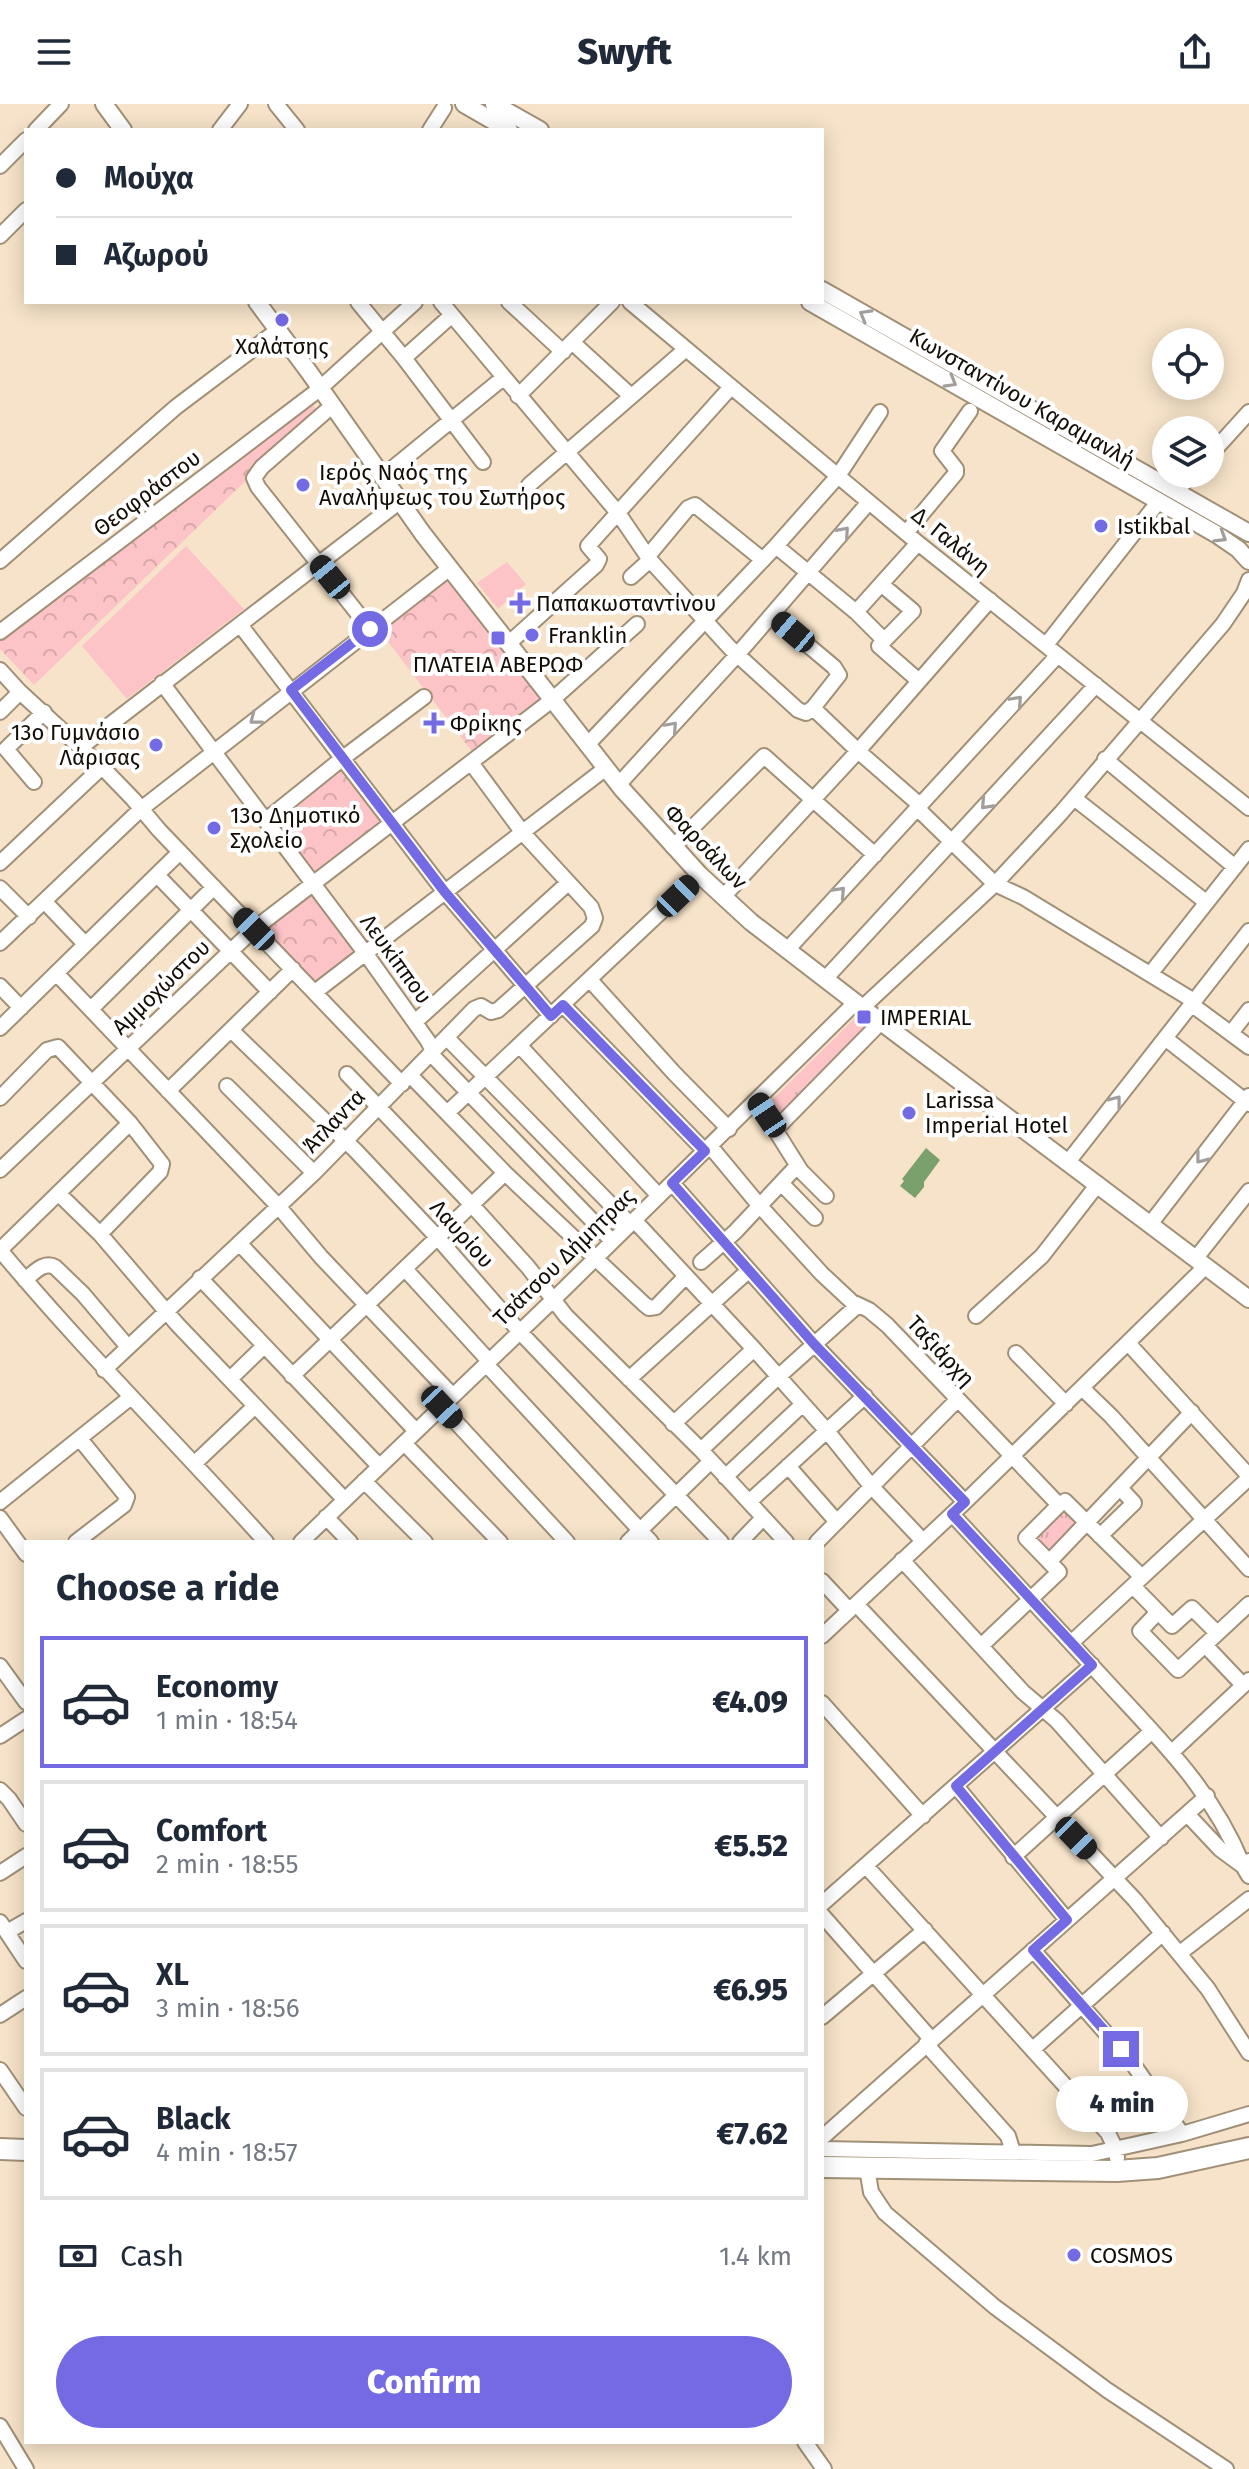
<!DOCTYPE html>
<meta charset="utf-8">
<style>
body{margin:0;font-family:"Fira Sans",sans-serif;background:#f2f2f3;color:#1f2937;height:100vh;display:flex;flex-direction:column;font-size:30px;white-space:nowrap}
*{box-sizing:border-box;margin:0}
p{font-size:26px;color:#747a83}
.icon{flex:none;width:44px;height:44px;fill:none;stroke:currentColor;stroke-width:2;stroke-linecap:round;stroke-linejoin:round}
.map{position:relative;flex:1;overflow:hidden}
.details{position:absolute;left:24px;top:1436px;width:800px;height:904px;display:flex;flex-direction:column;background:#fff;border-radius:0px;box-shadow:0 4px 20px #0003}
.details>*{flex:none}
.guide{position:absolute;left:24px;top:24px;width:800px;height:176px;border-radius:0px;box-shadow:0 4px 20px #0003;display:grid;align-content:center;height:176px;padding:0 32px;background:#fff}
.fabs{position:absolute;left:1152px;top:224px;display:grid;gap:16px}
.fabs a{display:grid;place-items:center;width:72px;height:72px;border-radius:50%;background:#fff;box-shadow:0 4px 20px #0003;font-size:40px}
.end{position:absolute;width:36px;height:36px;margin:-18px;border:10px solid #736ae4;background:#fff;box-shadow:0 0 0 4px #fff}
.from{border-radius:50%}
.bubble{position:absolute;height:56px;border-radius:28px;background:#fff;box-shadow:0 4px 20px #0003;font-size:26px;font-weight:800;line-height:56px;text-align:center}
.car{position:absolute;width:24px;height:48px;margin:-24px -12px;border-radius:10px;box-shadow:0 0 6px 2px #0007;background:linear-gradient(#222 24%,#8ab4d8 0 40%,#222 0 76%,#8ab4d8 0 86%,#222 0)}
.guide b{display:flex;align-items:center;gap:28px;height:76px;font-size:30px}
.guide b+b{border-top:2px solid #e0e1e3}
.guide i{width:20px;height:20px;background:#1f2937}
ul{padding:0;list-style:none}
li{display:flex;align-items:center;gap:24px;height:132px;margin:0 16px 12px;padding:0 16px;border:4px solid #e0e1e3;border-radius:0px}
li div{flex:1}
li b{display:block;font-size:30px}
li em{font-style:normal;font-weight:800}
li.current{border-color:#736ae4}
li>.icon{width:72px;height:72px;stroke-width:1.5}
h2{padding:0 32px;font-size:36px;line-height:96px}
.pay{display:flex;align-items:center;gap:20px;height:88px;padding:0 32px;font-size:30px}
.pay p{margin-inline-start:auto}
.action{display:flex;gap:16px;margin-top:auto;padding:16px 32px}
.action a{flex:1;height:92px;border-radius:48px;background:#736ae4;color:#fff;font-size:32px;font-weight:800;line-height:92px;text-align:center}
header{display:flex;justify-content:space-between;align-items:center;height:104px;padding:0 32px;background:#fff;font-size:36px;font-weight:800}
.map>svg:first-child{display:block}
</style>
<header><svg class="icon" aria-label="menu" viewBox="0 0 24 24"><path d="M4 6h16M4 12h16M4 18h16"/></svg>Swyft<svg class="icon" aria-label="share" viewBox="0 0 24 24"><path d="M12 15V3M7 8l5-5 5 5M5 13v7h14v-7"/></svg></header>
<div class="map">
<svg width="1249" height="2365" viewBox="0 0 1249 2365">
<defs>
<pattern id="grass-tufts" width="24" height="20" patternUnits="userSpaceOnUse" patternTransform="scale(2)"><rect width="24" height="20" fill="#fdc4c7"/><path d="M3 7l-1-3M5 7V3M7 7l1-3M15 17l-1-3M17 17v-4M19 17l1-3" fill="none" stroke="#d8a7a9"/></pattern>
<pattern id="forest-crowns" width="20" height="18" patternUnits="userSpaceOnUse" patternTransform="scale(2)"><rect width="20" height="18" fill="#fdc4c7"/><path d="M2 6a3 3 0 1 1 6 0M12 15a3 3 0 1 1 6 0" fill="none" stroke="#d8a7a9"/></pattern>
</defs>
<rect width="100%" height="100%" fill="#f6e3c9"/>
<!-- grass -->
<path fill="url(#grass-tufts)" d="M858,911L871,922L779,1014L769,999Z
M1064,1405L1080,1417L1051,1450L1036,1434Z"/>
<!-- forest -->
<path fill="url(#forest-crowns)" d="M311,296L317,308L34,581L0,545V532Z
M448,472L546,598L477,654L379,526Z
M343,654L393,720L314,780L366,850L315,888L254,825L313,780L266,716Z"/>
<!-- garden -->
<path fill="#fdc4c7" d="M186,442L244,505L127,595L82,542Z
M507,458L526,480L498,505L477,479Z"/>
<!-- water -->
<path fill="#7aa16c" d="M926,1044L940,1056L924,1078V1083L915,1094L900,1082L904,1077L902,1075Z"/>
<g fill="none" stroke-linecap="round" stroke-linejoin="round">
<defs>
<path id="minor" d="M276,0L297,26
M36,26L61,0
M220,26L240,0
M430,26L444,4
M0,62L26,36
M0,132L26,106
M358,198L404,254L483,358
M441,198L618,409L650,456L730,544L798,606L806,609L813,604L839,571L834,563L772,511
M509,198L563,248
M630,198L918,439L1249,704
M572,238L631,292
M404,254L452,211
M518,292L612,198
M332,302L262,363L254,374L258,383L370,525
M1210,351L1249,308
M382,373L503,274
M1184,379L1193,370
M529,381L686,245
M906,429L956,369V365L942,347L970,307
M776,442L856,508L884,536
M648,452L688,404L695,401L763,456
M0,457L176,303L278,226
M631,473L650,456
M881,480L913,507L879,542L919,577
M856,508L918,439
M241,522L444,787L551,912
M0,528L317,287L415,198
M508,540L596,461L599,455L588,442L731,283
M1046,541L1159,397
M0,566L20,588L102,663L133,695L159,726L402,980
M162,579L366,850L428,937L432,945L431,950L612,1137
M813,604L858,647L921,702
M0,608L20,588
M587,641L776,442L838,372L880,308
M81,643L399,398
M1105,655L1235,763
M34,678L6,645L44,608
M619,680L737,551L869,398
M1074,694L1206,798
M918,705L995,780L1023,793L1194,897
M266,716L343,654L424,593
M673,743L764,652L875,751
M0,759L102,663
M157,771L270,888
M0,784L29,813
M723,793L858,647L990,496
M45,798L85,840
M0,839L141,705L450,464
M788,845L1058,551
M56,869L279,1103L321,1153L453,1292
M1151,869L1249,745
M826,874L1096,581
M590,876L674,969L729,1025
M0,882L21,904
M315,888L606,664
M1191,900L1249,943
M563,901L705,1047
M863,903L995,780L1061,709L1223,520L1244,489L1249,476
M91,905L214,783
M415,918L568,779
M0,924L180,748
M231,926L356,1047L437,1133L519,1227L721,1438
M1231,929L1249,906
M447,934L630,1120
M1165,934L1249,1000
M520,942L659,1092
M347,970L471,1100L528,1163L566,1212L701,1346L786,1438
M410,971L505,1069L644,1200L649,1204L656,1203L686,1172
M227,982L314,1069
M168,987L293,865
M0,994L47,946L58,943L130,1019L162,1060L160,1068L100,1130
M757,997L801,1067L826,1092
M447,1009L700,771
M776,1025L881,918
M710,1042L759,1101L822,1170L852,1198L869,1206L887,1221L1059,1401L1065,1397L1142,1473
M1068,1058L1249,827
M0,1066L254,825L552,596L637,520
M672,1079L814,1240L965,1398
M781,1079L815,1114
M59,1090L100,1130L177,1220L344,1395
M634,1116L754,1245L827,1327L872,1383L923,1437
M1151,1119L1249,992
M239,1139L416,1327
M0,1146C85,1248 178,1340 266,1438
M0,1146L130,1019
M1196,1154L1249,1087
M701,1158L735,1128L797,1062
M405,1165L489,1257
M200,1174L379,1362
M25,1176C34,1169 43,1157 55,1163L83,1190L128,1243
M976,1212L1042,1152L1098,1080
M1128,1239L1249,1372
M1016,1249L1066,1300
M486,1260L651,1438
M104,1266L314,1069L474,905L481,902L491,908L498,906L592,822L595,814L591,803L523,729L472,660
M292,1272L505,1069
M230,1275L264,1242
M629,1275L748,1167
M1082,1284L1111,1312L1249,1465
M442,1303L567,1438
M673,1320L754,1245
M404,1339L500,1438
M701,1346L778,1273L858,1201
M195,1359L255,1302
M788,1362L837,1418
M725,1373L803,1300
M364,1377L425,1438
M0,1398L131,1293
M749,1398L865,1292
M952,1410C1003,1466 1055,1521 1106,1577C1160,1636 1213,1686 1243,1762L1249,1757
M326,1413L350,1438
M0,1414L26,1450
M1100,1432L1134,1399L1120,1384
M76,1438L124,1401L127,1393L80,1335
M301,1438L554,1195L856,898
M628,1438L711,1357
M740,1438L763,1414
M817,1438L957,1296
M902,1456L1023,1588L1057,1617L1161,1734
M1049,1458L1192,1308
M822,1477L849,1506
M1133,1482L1172,1522L1192,1504L1217,1529
M856,1500L1135,1796L1208,1885L1249,1949
M1158,1508L1140,1527L1178,1566L1249,1500
M822,1532L965,1398L1206,1162
M1071,1539L1249,1374
M1205,1541L1243,1581
M981,1542L1059,1468L1026,1434L1059,1401
M0,1562L26,1598
M822,1599L923,1712
M0,1632L26,1615
M1172,1648L1249,1576
M956,1682L1067,1816
M0,1686L9,1695L26,1720
M1188,1711L1220,1745L1243,1762L1249,1772
M1013,1753L1152,1627
M866,1762L1108,2029L1116,2046L1117,2054
M0,1769L26,1752
M822,1800L1092,1561
M822,1811L931,1935
M0,1818L26,1857
M7,1828L26,1817
M1033,1846L1133,1960L1182,2030
M1180,1849L1249,1795
M0,1911L26,1894
M822,1913L925,1826
M926,1940L1008,2032L1013,2048
M1033,1945L1163,1829
M0,1966L26,2004
M824,2032L1207,1692
M822,2045L1092,2050L1182,2030L1249,2010
M867,2064L871,2088L885,2109L995,2203L1107,2286L1226,2365
M0,2322L26,2365
M805,2338L824,2365"/>
<path id="major" d="M104,0L123,26
M464,0L509,26
M494,0L540,26
M822,186L1249,429
M257,198L309,268L423,430L623,686L700,771L751,818L881,918L1249,1195
M810,198L1216,430L1238,445L1249,457"/>
<path id="highway" d="M0,2045L26,2046
M822,2063L1117,2067L1158,2064L1249,2044"/>
</defs>
<!-- minor casing -->
<use href="#minor" stroke="#a19078" stroke-width="18"/>
<!-- major casing -->
<use href="#major" stroke="#a19078" stroke-width="20"/>
<!-- highway casing -->
<use href="#highway" stroke="#a19078" stroke-width="24"/>
<!-- minor -->
<use href="#minor" stroke="#fff" stroke-width="14"/>
<!-- major -->
<use href="#major" stroke="#fff" stroke-width="16"/>
<!-- highway -->
<use href="#highway" stroke="#fff" stroke-width="20"/>
</g>
<!-- one-way arrows -->
<defs><path id="oneway-chevron" d="M-2-3.5L2.5 0L-2 3.5" fill="none" stroke-width="1.6" stroke-linecap="round" stroke-linejoin="round" transform="scale(2)"/></defs>
<g stroke="#a19e9b">
<use href="#oneway-chevron" transform="translate(865 211) rotate(-150)"/>
<use href="#oneway-chevron" transform="translate(951 278) rotate(30)"/>
<use href="#oneway-chevron" transform="translate(844 428) rotate(-49)"/>
<use href="#oneway-chevron" transform="translate(1221 433) rotate(32)"/>
<use href="#oneway-chevron" transform="translate(1017 597) rotate(-48)"/>
<use href="#oneway-chevron" transform="translate(255 615) rotate(142)"/>
<use href="#oneway-chevron" transform="translate(672 623) rotate(-48)"/>
<use href="#oneway-chevron" transform="translate(986 700) rotate(133)"/>
<use href="#oneway-chevron" transform="translate(840 788) rotate(-47)"/>
<use href="#oneway-chevron" transform="translate(1116 997) rotate(-52)"/>
<use href="#oneway-chevron" transform="translate(1201 1054) rotate(128)"/>
</g>
<g fill="none" stroke-linecap="round" stroke-linejoin="round">
<!-- route -->
<path stroke="#736ae4" stroke-width="10" d="M370,525L291,586L444,787L551,912L563,901L705,1047L672,1079L814,1240L965,1398L952,1410L1092,1561L956,1682L1067,1816L1033,1846L1121,1945"/>
</g>
<!-- markers -->
<g fill="#736ae4" stroke="#fff" stroke-width="3">
<circle cx="282" cy="216" r="8"/>
<circle cx="303" cy="381" r="8"/>
<circle cx="1101" cy="422" r="8"/>
<path d="M516 487h8v8h8v8h-8v8h-8v-8h-8v-8h8z"/>
<circle cx="532" cy="531" r="8"/>
<rect x="490" y="526" width="16" height="16" rx="4"/>
<path d="M430 607h8v8h8v8h-8v8h-8v-8h-8v-8h8z"/>
<circle cx="156" cy="641" r="8"/>
<circle cx="214" cy="724" r="8"/>
<rect x="856" y="905" width="16" height="16" rx="4"/>
<circle cx="909" cy="1009" r="8"/>
<circle cx="1074" cy="2151" r="8"/>
</g>
<g text-anchor="middle" dominant-baseline="central" stroke-width="8" stroke-linejoin="round" paint-order="stroke">
<!-- poi labels -->
<g font-size="22" fill="#140d05" stroke="#fff" text-anchor="start">
<text x="282" y="242" text-anchor="middle">Χαλάτσης</text>
<text x="319" y="368">Ιερός Ναός της<tspan x="319" dy="25">Αναλήψεως του Σωτήρος</tspan></text>
<text x="1117" y="422">Istikbal</text>
<text x="536" y="499">Παπακωσταντίνου</text>
<text x="548" y="531">Franklin</text>
<text x="498" y="560" text-anchor="middle">ΠΛΑΤΕΙΑ ΑΒΕΡΩΦ</text>
<text x="450" y="619">Φρίκης</text>
<text x="140" y="628" text-anchor="end">13ο Γυμνάσιο<tspan x="140" dy="25">Λάρισας</tspan></text>
<text x="230" y="711">13ο Δημοτικό<tspan x="230" dy="25">Σχολείο</tspan></text>
<text x="880" y="913">IMPERIAL</text>
<text x="925" y="996">Larissa<tspan x="925" dy="25">Imperial Hotel</tspan></text>
<text x="1090" y="2151">COSMOS</text>
</g>
<!-- street labels -->
<g font-size="22" fill="#140d05" stroke="#fff">
<text transform="translate(1022 294) rotate(30)">Κωνσταντίνου Καραμανλή</text>
<text transform="translate(147 389) rotate(-37)">Θεοφράστου</text>
<text transform="translate(951 437) rotate(39)">Δ. Γαλάνη</text>
<text transform="translate(706 743) rotate(46)">Φαρσάλων</text>
<text transform="translate(396 855) rotate(54)">Λευκίππου</text>
<text transform="translate(161 883) rotate(-44)">Αμμοχώστου</text>
<text transform="translate(334 1017) rotate(-46)">Άτλαντα</text>
<text transform="translate(462 1130) rotate(48)">Λαυρίου</text>
<text transform="translate(564 1153) rotate(-44)">Τσάτσου Δήμητρας</text>
<text transform="translate(941 1247) rotate(47)">Ταξιάρχη</text>
</g>
</g>
</svg>
<div class="fabs">
<a><svg class="icon" aria-label="locate" viewBox="0 0 24 24"><circle cx="12" cy="12" r="6"/><path d="M12 2v4M12 18v4M2 12h4M18 12h4"/></svg></a>
<a><svg class="icon" aria-label="layers" viewBox="0 0 24 24"><path d="M12 4l9 5-9 5-9-5zM3 14l9 5 9-5"/></svg></a>
</div>
<i class="end from" style="left:370px;top:525px"></i>
<i class="end" style="left:1121px;top:1945px"></i>
<div class="bubble" style="left:1056px;top:1972px;width:132px">4 min</div>
<i class="car" style="left:330px;top:473px;rotate:321deg"></i>
<i class="car" style="left:793px;top:528px;rotate:310deg"></i>
<i class="car" style="left:678px;top:792px;rotate:46deg"></i>
<i class="car" style="left:254px;top:825px;rotate:316deg"></i>
<i class="car" style="left:767px;top:1011px;rotate:326deg"></i>
<i class="car" style="left:442px;top:1303px;rotate:137deg"></i>
<i class="car" style="left:1076px;top:1734px;rotate:136deg"></i>
<div class="guide">
<b><i class="from"></i>Μούχα</b>
<b><i></i>Αζωρού</b>
</div>
<section class="details">
<h2>Choose a ride</h2>
<ul>
<li class="current"><svg class="icon" aria-label="car" viewBox="0 0 24 24"><path d="M5 17H2v-5l4-1 3-4h7l3 4 3 1v5h-3M9 17h6M6 11h13"/><circle cx="7" cy="17" r="2"/><circle cx="17" cy="17" r="2"/></svg><div><b>Economy</b><p>1 min · 18:54</p></div><em>€4.09</em></li>
<li><svg class="icon" aria-label="car" viewBox="0 0 24 24"><path d="M5 17H2v-5l4-1 3-4h7l3 4 3 1v5h-3M9 17h6M6 11h13"/><circle cx="7" cy="17" r="2"/><circle cx="17" cy="17" r="2"/></svg><div><b>Comfort</b><p>2 min · 18:55</p></div><em>€5.52</em></li>
<li><svg class="icon" aria-label="car" viewBox="0 0 24 24"><path d="M5 17H2v-5l4-1 3-4h7l3 4 3 1v5h-3M9 17h6M6 11h13"/><circle cx="7" cy="17" r="2"/><circle cx="17" cy="17" r="2"/></svg><div><b>XL</b><p>3 min · 18:56</p></div><em>€6.95</em></li>
<li><svg class="icon" aria-label="car" viewBox="0 0 24 24"><path d="M5 17H2v-5l4-1 3-4h7l3 4 3 1v5h-3M9 17h6M6 11h13"/><circle cx="7" cy="17" r="2"/><circle cx="17" cy="17" r="2"/></svg><div><b>Black</b><p>4 min · 18:57</p></div><em>€7.62</em></li>
</ul>
<div class="pay"><svg class="icon" aria-label="cash" viewBox="0 0 24 24"><path d="M3 7h18v10H3z"/><circle cx="12" cy="12" r="2"/></svg>Cash<p>1.4 km</p></div>
<div class="action"><a>Confirm</a></div>
</section>
</div>
